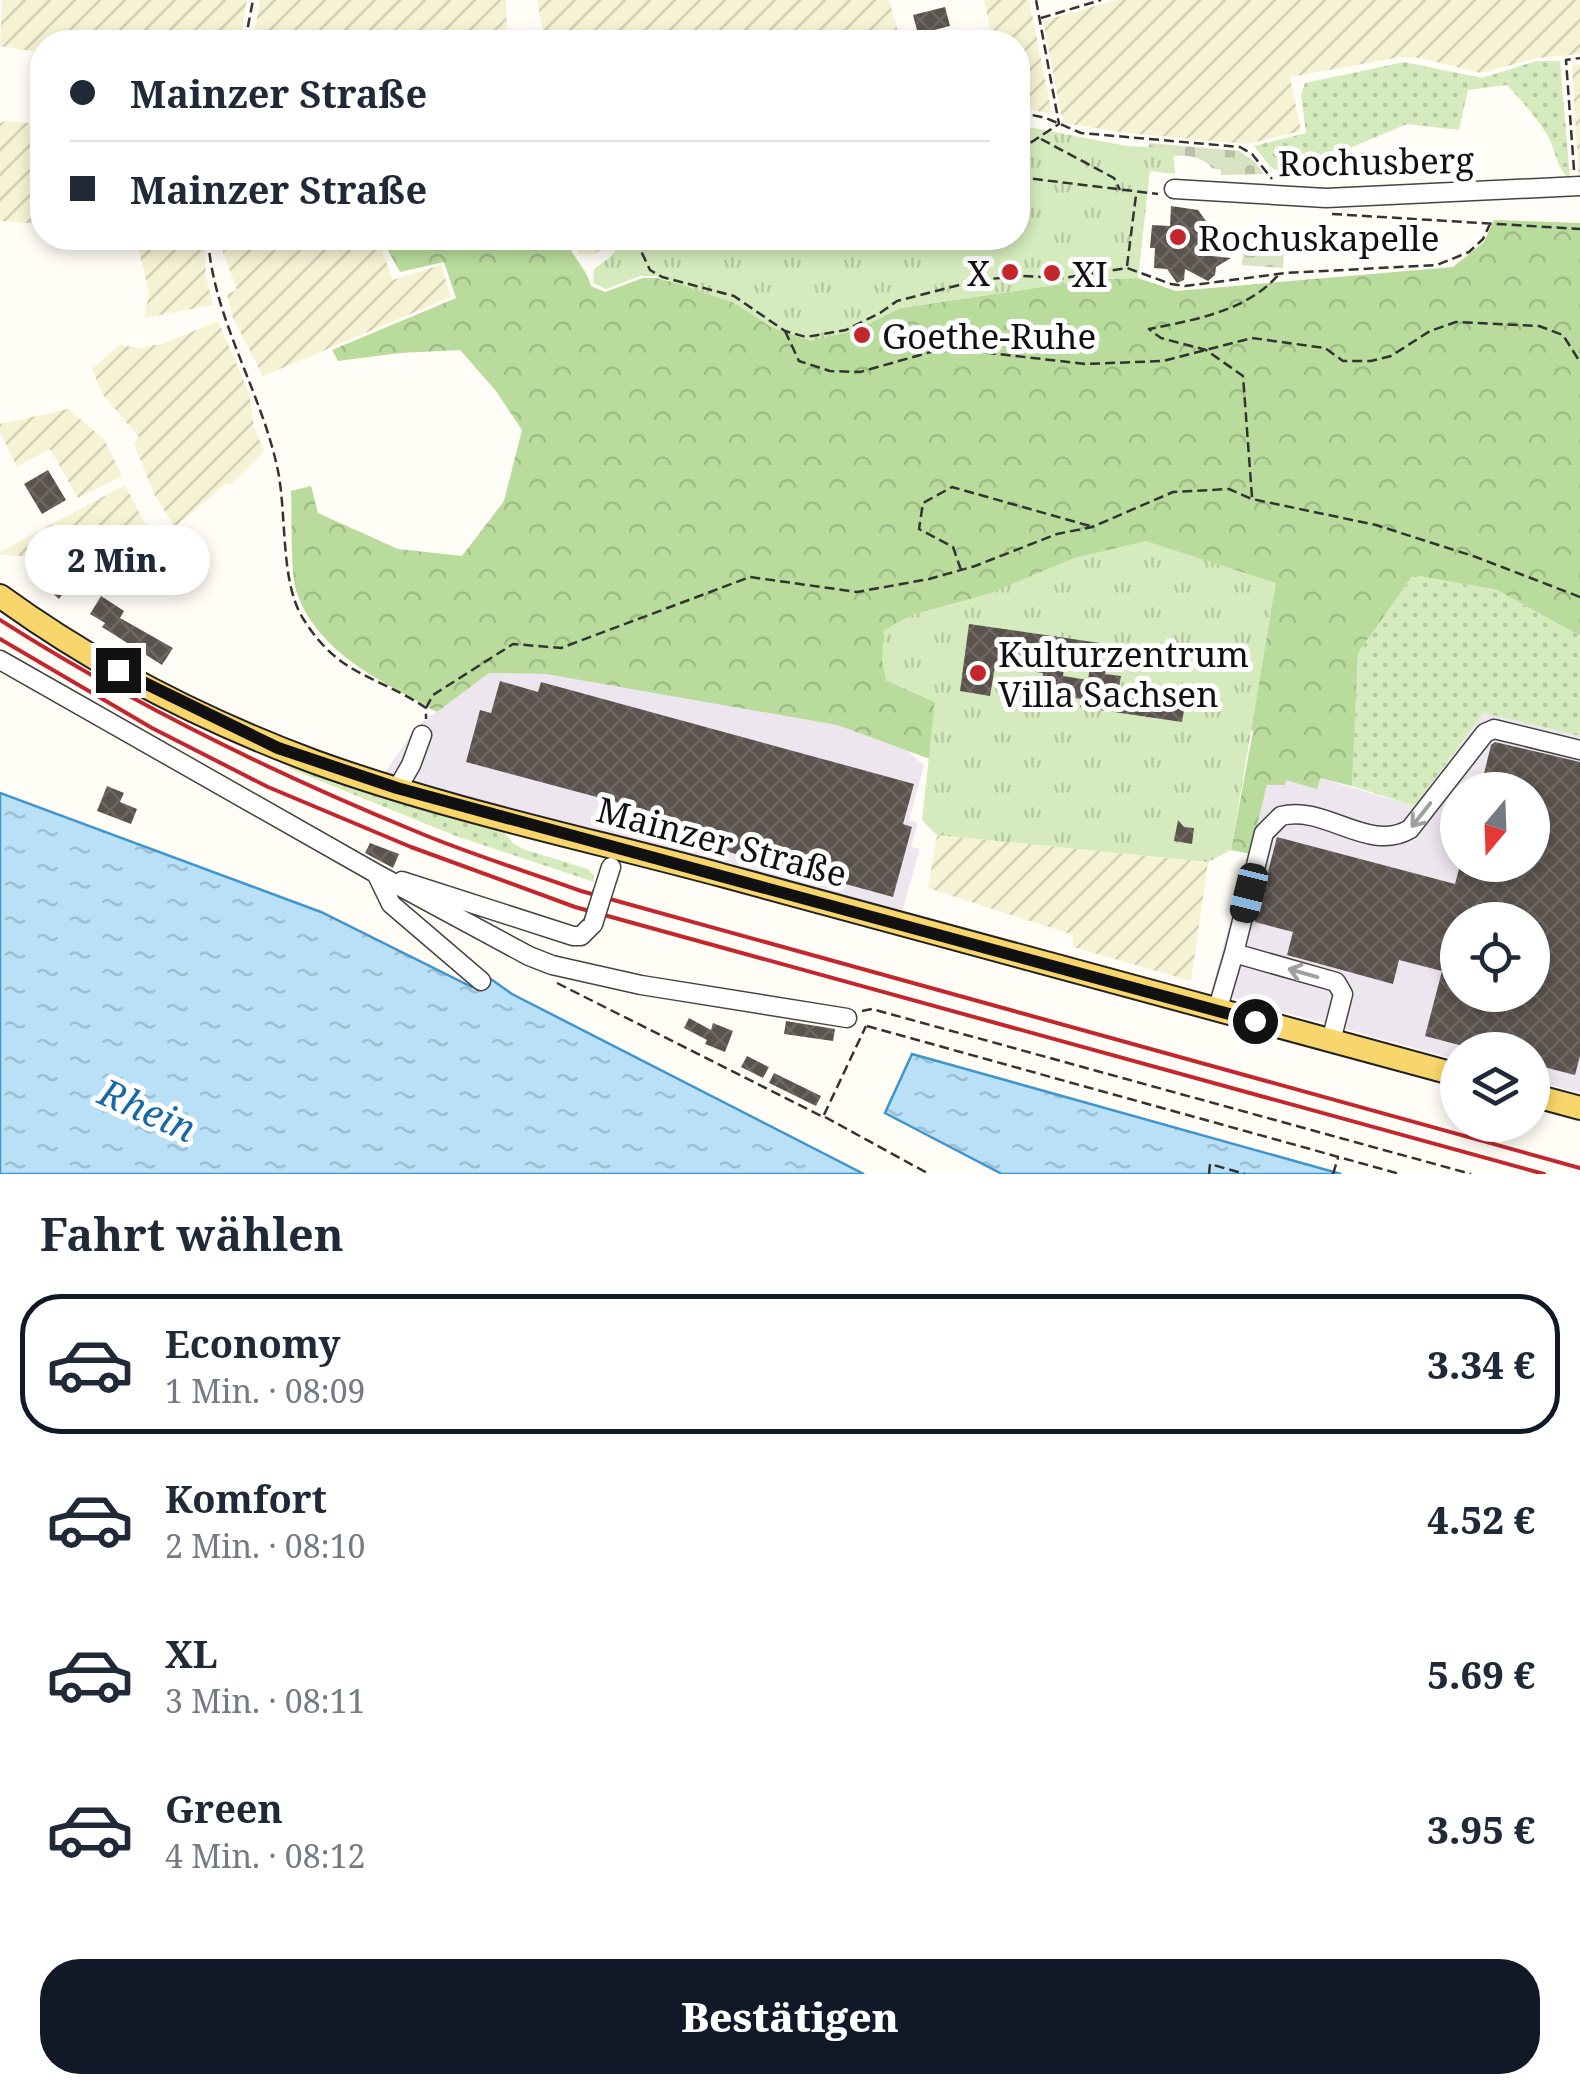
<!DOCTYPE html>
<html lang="de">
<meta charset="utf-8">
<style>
body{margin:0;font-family:"Noto Serif",serif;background:#f2f2f3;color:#1f2937;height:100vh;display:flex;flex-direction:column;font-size:38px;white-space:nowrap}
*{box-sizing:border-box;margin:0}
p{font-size:32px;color:#747a83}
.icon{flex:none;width:55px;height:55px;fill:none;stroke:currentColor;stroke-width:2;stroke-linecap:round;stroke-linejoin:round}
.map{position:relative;height:1174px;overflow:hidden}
.details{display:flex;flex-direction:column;background:#fff;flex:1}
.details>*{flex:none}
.top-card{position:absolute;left:30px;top:30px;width:1000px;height:220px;border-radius:40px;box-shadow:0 5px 15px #0003;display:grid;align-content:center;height:220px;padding:0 40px;background:#fff}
.needle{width:65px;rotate:199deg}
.buttons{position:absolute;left:1440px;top:772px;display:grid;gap:20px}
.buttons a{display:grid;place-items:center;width:110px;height:110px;border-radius:50%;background:#fff;box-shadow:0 5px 15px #0003;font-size:50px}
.end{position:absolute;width:45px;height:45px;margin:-22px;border:12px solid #111;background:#fff;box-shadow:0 0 0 5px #fff}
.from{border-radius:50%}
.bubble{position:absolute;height:70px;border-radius:35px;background:#fff;box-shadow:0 5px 15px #0003;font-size:32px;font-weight:800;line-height:70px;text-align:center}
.car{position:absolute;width:30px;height:60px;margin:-30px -15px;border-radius:12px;box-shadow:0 0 8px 2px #0007;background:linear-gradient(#222 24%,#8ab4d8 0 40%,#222 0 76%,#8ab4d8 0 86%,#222 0)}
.top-card b{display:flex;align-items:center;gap:35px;height:95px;font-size:38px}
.top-card b+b{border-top:2px solid #e0e1e3}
.top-card i{width:25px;height:25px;background:#1f2937}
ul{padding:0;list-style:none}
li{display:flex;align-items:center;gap:30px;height:140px;margin:0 20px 15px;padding:0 20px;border:5px solid transparent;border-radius:40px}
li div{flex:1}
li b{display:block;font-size:38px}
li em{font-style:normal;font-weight:800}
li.current{border-color:#111827}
li>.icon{width:90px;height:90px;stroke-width:1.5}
h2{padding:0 40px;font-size:45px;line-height:120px}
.button{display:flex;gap:20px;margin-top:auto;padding:20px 40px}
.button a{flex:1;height:115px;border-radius:40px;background:#111827;color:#fff;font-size:40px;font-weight:800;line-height:115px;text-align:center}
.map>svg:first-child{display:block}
</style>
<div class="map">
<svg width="1580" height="1174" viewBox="0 0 1580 1174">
<defs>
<pattern id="farmland-furrows" width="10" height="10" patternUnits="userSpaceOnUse" patternTransform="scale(2.5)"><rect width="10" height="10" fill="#f6f3d4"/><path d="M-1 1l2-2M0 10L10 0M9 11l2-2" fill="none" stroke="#d2cfb5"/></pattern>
<pattern id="grass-dots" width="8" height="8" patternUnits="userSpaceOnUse" patternTransform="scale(2.5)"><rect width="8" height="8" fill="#d5ebbd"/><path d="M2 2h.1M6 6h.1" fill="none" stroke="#b6c8a1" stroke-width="1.8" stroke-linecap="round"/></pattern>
<pattern id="forest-crowns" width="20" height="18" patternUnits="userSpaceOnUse" patternTransform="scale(2.5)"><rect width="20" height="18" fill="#b9dc9c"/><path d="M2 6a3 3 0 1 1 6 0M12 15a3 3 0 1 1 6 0" fill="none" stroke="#9ebc85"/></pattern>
<pattern id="cemetery-stones" width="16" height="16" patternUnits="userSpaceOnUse" patternTransform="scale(2.5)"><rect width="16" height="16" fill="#d9e3c4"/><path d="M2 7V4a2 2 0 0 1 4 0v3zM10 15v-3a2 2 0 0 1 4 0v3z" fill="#b9c2a7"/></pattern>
<pattern id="park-tufts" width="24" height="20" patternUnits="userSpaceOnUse" patternTransform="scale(2.5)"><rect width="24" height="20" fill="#d5ebbd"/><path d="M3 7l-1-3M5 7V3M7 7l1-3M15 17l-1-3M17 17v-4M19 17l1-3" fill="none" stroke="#b6c8a1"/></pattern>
<pattern id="water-ripples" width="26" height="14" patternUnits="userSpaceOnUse" patternTransform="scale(2.5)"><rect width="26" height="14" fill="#b9e0f7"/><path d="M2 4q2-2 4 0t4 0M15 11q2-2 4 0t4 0" fill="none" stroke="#9ebfd3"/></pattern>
<pattern id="building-cross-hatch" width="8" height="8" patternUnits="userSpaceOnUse" patternTransform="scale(2.5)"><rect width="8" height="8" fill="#5a524d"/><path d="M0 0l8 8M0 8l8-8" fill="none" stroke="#6d6662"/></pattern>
</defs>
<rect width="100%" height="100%" fill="#fffdf5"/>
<!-- industrial -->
<path fill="#eee6ef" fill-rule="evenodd" d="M489,673L546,674L708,700L837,725L908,751L924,766L909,820L918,823L911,847L920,849L901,915L384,774L416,727Z
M1482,713L1580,736V1093L1533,1080L1532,1050H1458L1457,1060L1211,992L1267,784L1286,779L1320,778L1415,806ZM1458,790H1532V865H1458ZM1458,920H1532V995H1458Z"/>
<!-- farmland -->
<path fill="url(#farmland-furrows)" d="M2,0H247L240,42H42V53L0,46Z
M260,0H506L507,42H253Z
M537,0H889L901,42H545Z
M984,0H1029L1052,114L1018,107V42H993Z
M1116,0H1580V54L1537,58L1481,73L1420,58L1401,57L1290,77L1301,131L1247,144L1128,133L1063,123L1043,21Z
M1580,64V183H1579L1572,65Z
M5,121L42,124V224L0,221V123Z
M159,238H202L204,241L206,277L213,305L144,318L149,294L137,242Z
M226,238H370L380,245L393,280L441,265L451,297L263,376L233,318L227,294L237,290L220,243Z
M574,238H618L593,255L578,254Z
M218,321L249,393L254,427L264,451L230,485L227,483L175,527L155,496L134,444L139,437L103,395L92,369L119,345L140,348L165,343Z
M68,409L104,439L122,476L78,498L50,449L17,467L0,432V424Z
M125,485L151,535L94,586L85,579L90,573L49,544L25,556L0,555V552Z
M937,835L1208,862L1191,981L1073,947V935L928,888Z"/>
<!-- grass -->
<path fill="url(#grass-dots)" d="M1536,61H1560L1570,179C1556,168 1556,151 1548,136C1536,117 1522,101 1507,85L1468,90L1459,130L1407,124L1314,163L1289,178L1270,166L1254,146L1306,133L1301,95L1305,83L1404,62L1482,78Z
M1413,575L1497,590L1580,636V736L1483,713L1415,806L1352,786L1358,653Z
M286,767L307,768L497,825L513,843L523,849L588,869L594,876V882L456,836Z"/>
<!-- forest -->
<path fill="url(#forest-crowns)" d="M1494,220L1580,223V636L1497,590L1413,575L1358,653L1352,786L1320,778L1317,789L1286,780L1285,785H1267L1250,854L1231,850L1253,731L988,594L913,615L885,630L886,680L935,702L930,759L837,725L546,674L489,673L437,712C384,682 319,655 297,593C290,575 292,514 291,491L311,486L318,513L398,549L462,556L504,501L522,430L496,391L460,350L400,353L338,361L332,350L456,298L444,262L400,272L381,238H565C571,256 586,267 591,286L605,292L643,278H657L854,331L900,308L1096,279L1138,278L1176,291L1453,267L1484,242Z"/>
<!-- cemetery -->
<path fill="url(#cemetery-stones)" d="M1149,143L1239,151L1254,161L1264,174L1221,175V170L1212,168C1196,150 1170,156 1147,159Z
M1244,235L1285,237L1283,268L1242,265Z"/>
<!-- park -->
<path fill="url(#park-tufts)" d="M1018,125L1127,146L1173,148L1175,174L1150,171L1138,278L1096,279L900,308L854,331L810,341L771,327L734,303L656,276H640L606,289L593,283L594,269L610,257L626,238H1018Z
M1146,541L1276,583L1231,850L1208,862L937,835L922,820L935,702L886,680L882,660L884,630L913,615L988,594L1074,558Z"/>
<!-- water -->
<path fill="url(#water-ripples)" stroke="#3f96cf" stroke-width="2.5" d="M0,793L321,912L472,987L488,977L512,994L864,1174H0Z
M912,1054L1341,1174H1002L885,1113Z"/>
<!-- building -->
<path fill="url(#building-cross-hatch)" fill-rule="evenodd" d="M945,7L950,26L918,34L913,15Z
M1171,206L1198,210L1206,221L1202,255L1231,258L1216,267L1215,275L1208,281L1185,269L1184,280L1177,283L1167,269L1154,268L1155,248H1150L1152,225L1170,226Z
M48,470L66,500L42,514L24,484Z
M46,557L75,577L59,599L33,576Z
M101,596L124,611L120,618L173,648L162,665L102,627L105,623L90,614Z
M969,624L1100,643L1098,658L1066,653L1063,676L1088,680L1090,667L1106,670L1105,674L1121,676L1119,687L1181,696L1180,704L1185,705L1182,722L1080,707L1082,699L1041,693L1043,673L995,666L990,696L960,691Z
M500,681L538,692L541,682L914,784L903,824L912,827L893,897L659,833L664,815L466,762L480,710L491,713Z
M1495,742L1580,762V1056L1575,1075L1532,1064V1050H1478L1425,1036L1442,971L1399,960L1393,984L1287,955L1293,932L1255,922L1277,837L1455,884L1460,865H1532V790H1480L1491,745ZM1458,920H1532V995H1458Z
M107,786L124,793L120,802L137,809L131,824L97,811Z
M1178,820L1184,827L1194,828L1192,844L1174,841Z
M370,843L399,854L393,868L365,853Z
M689,1018L711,1030L713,1023L733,1031L725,1052L705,1044L707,1040L684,1028Z
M786,1021L835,1029L833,1041L784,1034Z
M747,1056L769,1067L763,1078L741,1067Z
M774,1073L821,1096L816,1106L769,1083Z"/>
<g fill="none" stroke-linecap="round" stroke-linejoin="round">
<defs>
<path id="minor" d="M1174,189L1326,198L1580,186
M0,660L377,874L529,956L552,965L641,985L847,1018
M397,789L411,765L422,735
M377,875L391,904L481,981
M402,881L573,936H581L593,924
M603,892L611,867
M1234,953L1264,833L1281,816C1324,804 1369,854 1410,829L1485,733L1494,729L1580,750
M1217,1011L1234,953L1336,982L1343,994L1331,1041"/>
<path id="major" d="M0,596C95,665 205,721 315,762C448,810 588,839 725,876C969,943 1213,1010 1458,1075
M1532,1095L1580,1108"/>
</defs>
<!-- minor casing -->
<use href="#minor" stroke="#444" stroke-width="21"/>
<!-- major casing -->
<use href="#major" stroke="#222" stroke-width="26"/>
<!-- path -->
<path stroke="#333" stroke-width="2.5" stroke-dasharray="10 5" stroke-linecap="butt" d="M1041,18L1101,0
M245,42L253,0
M1018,112L1046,118L1081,133L1240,147L1252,154L1272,179
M1041,139L1114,178L1120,190
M1018,151L1059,124L1036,0
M1574,170L1566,60L1580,58
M1018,177L1158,194
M1332,214L1580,229
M208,238C213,319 262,392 278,471C287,516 280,584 304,620C340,677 375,674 426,708V719
M644,238L641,251L650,270L662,277L734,296L785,331L806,337L846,330L880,313L897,301L979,280L1021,276L1063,278L1127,268L1171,284L1185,286L1286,273L1437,265L1469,252L1483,239L1490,224
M1127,266L1136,195
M785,331L799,361L830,371L860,372L945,348L1086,364L1163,361L1252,338L1325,348L1343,361H1371L1391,356L1430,331L1456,322L1539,326L1563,335L1580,362
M1252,497L1243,376L1206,350L1161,338L1149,329C1194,320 1248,311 1279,274
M961,570L953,547L919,529L923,503L952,487L1090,526
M426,708L433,695L513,644L561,648L750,577L857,592L929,579L975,566L1057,534L1092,527L1173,492L1229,489L1252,499L1376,525L1476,557L1580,597
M557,983L823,1117L866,1026
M862,1011L872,1009L1471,1174
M867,1026L1400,1174
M825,1117L929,1174
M1209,1174L1210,1164L1245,1174
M1333,1174L1338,1158"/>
<!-- minor -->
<use href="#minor" stroke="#fff" stroke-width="18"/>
<!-- major -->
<use href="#major" stroke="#f9d66b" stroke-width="22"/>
<!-- rail -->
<path stroke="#c4262e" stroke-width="4" d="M0,620C132,704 271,772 415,831C469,854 526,871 581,891L1580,1168
M0,639L152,728L268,787L411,847L575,907L1544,1174"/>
<defs>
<path id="minor-bridge" d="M593,924L603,892"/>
</defs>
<!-- minor-bridge casing -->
<use href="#minor-bridge" stroke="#444" stroke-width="21" stroke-linecap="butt"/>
<!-- minor-bridge -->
<use href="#minor-bridge" stroke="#fff" stroke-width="18"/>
</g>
<!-- one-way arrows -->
<defs><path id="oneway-shaft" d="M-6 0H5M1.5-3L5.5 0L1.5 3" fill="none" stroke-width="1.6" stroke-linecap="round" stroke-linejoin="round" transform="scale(2.5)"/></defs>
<g stroke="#a0a0a0">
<use href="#oneway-shaft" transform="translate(1421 815) rotate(128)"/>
<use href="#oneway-shaft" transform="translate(1303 973) rotate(-164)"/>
</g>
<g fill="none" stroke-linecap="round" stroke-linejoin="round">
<!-- route -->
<path stroke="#111" stroke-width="12" d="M118,670L278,748L397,788L1255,1021"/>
</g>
<!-- markers -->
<g fill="#c4262e" stroke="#fff" stroke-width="4">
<circle cx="1178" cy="237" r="10"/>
<circle cx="1010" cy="272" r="10"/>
<circle cx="1052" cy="273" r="10"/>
<circle cx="862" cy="335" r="10"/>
<circle cx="978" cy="673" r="10"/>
</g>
<g text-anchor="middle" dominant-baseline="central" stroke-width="10" stroke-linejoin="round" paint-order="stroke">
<!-- street labels -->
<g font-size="35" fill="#111" stroke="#fff">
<text transform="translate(1376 161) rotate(-1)">Rochusberg</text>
<text transform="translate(722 841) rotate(15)">Mainzer Straße</text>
</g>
<!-- poi labels -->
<g font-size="35" fill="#111" stroke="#fff" text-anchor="start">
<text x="1198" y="237">Rochuskapelle</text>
<text x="990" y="272" text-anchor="end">X</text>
<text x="1072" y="273">XI</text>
<text x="882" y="335">Goethe-Ruhe</text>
<text x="998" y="653">Kulturzentrum<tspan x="998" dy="40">Villa Sachsen</tspan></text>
</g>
<!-- water labels -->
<g font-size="38" font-style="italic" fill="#1768a6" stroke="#fff">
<text transform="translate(148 1109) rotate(24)">Rhein</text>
</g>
</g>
</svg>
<div class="buttons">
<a><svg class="needle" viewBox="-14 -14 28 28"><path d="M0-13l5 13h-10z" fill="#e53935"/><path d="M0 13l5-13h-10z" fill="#747a83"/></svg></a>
<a><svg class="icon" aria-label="locate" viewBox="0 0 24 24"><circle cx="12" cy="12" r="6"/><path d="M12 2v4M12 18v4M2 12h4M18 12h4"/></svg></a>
<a><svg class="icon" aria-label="layers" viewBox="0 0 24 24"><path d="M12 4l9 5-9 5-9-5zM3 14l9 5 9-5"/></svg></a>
</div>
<i class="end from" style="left:1255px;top:1021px"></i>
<i class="end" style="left:118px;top:670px"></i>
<div class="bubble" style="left:25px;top:525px;width:185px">2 Min.</div>
<i class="car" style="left:1249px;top:893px;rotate:194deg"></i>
<div class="top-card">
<b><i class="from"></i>Mainzer Straße</b>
<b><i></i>Mainzer Straße</b>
</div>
</div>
<section class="details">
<h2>Fahrt wählen</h2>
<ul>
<li class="current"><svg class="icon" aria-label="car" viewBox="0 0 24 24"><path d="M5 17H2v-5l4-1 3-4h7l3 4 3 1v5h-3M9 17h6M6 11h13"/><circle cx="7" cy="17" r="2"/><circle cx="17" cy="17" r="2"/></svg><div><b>Economy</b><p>1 Min. · 08:09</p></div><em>3.34 €</em></li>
<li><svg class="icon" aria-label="car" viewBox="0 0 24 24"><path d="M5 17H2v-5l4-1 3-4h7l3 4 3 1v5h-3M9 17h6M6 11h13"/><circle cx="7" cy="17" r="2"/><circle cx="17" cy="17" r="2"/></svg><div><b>Komfort</b><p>2 Min. · 08:10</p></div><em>4.52 €</em></li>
<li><svg class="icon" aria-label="car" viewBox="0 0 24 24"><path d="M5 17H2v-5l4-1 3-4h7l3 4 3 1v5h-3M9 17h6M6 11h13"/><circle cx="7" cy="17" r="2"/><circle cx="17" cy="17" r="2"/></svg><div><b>XL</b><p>3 Min. · 08:11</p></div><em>5.69 €</em></li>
<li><svg class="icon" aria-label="car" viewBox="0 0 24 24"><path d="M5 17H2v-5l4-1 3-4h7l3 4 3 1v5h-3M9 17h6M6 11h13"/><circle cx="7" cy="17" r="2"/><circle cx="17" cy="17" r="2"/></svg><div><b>Green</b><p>4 Min. · 08:12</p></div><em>3.95 €</em></li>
</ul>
<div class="button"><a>Bestätigen</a></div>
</section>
